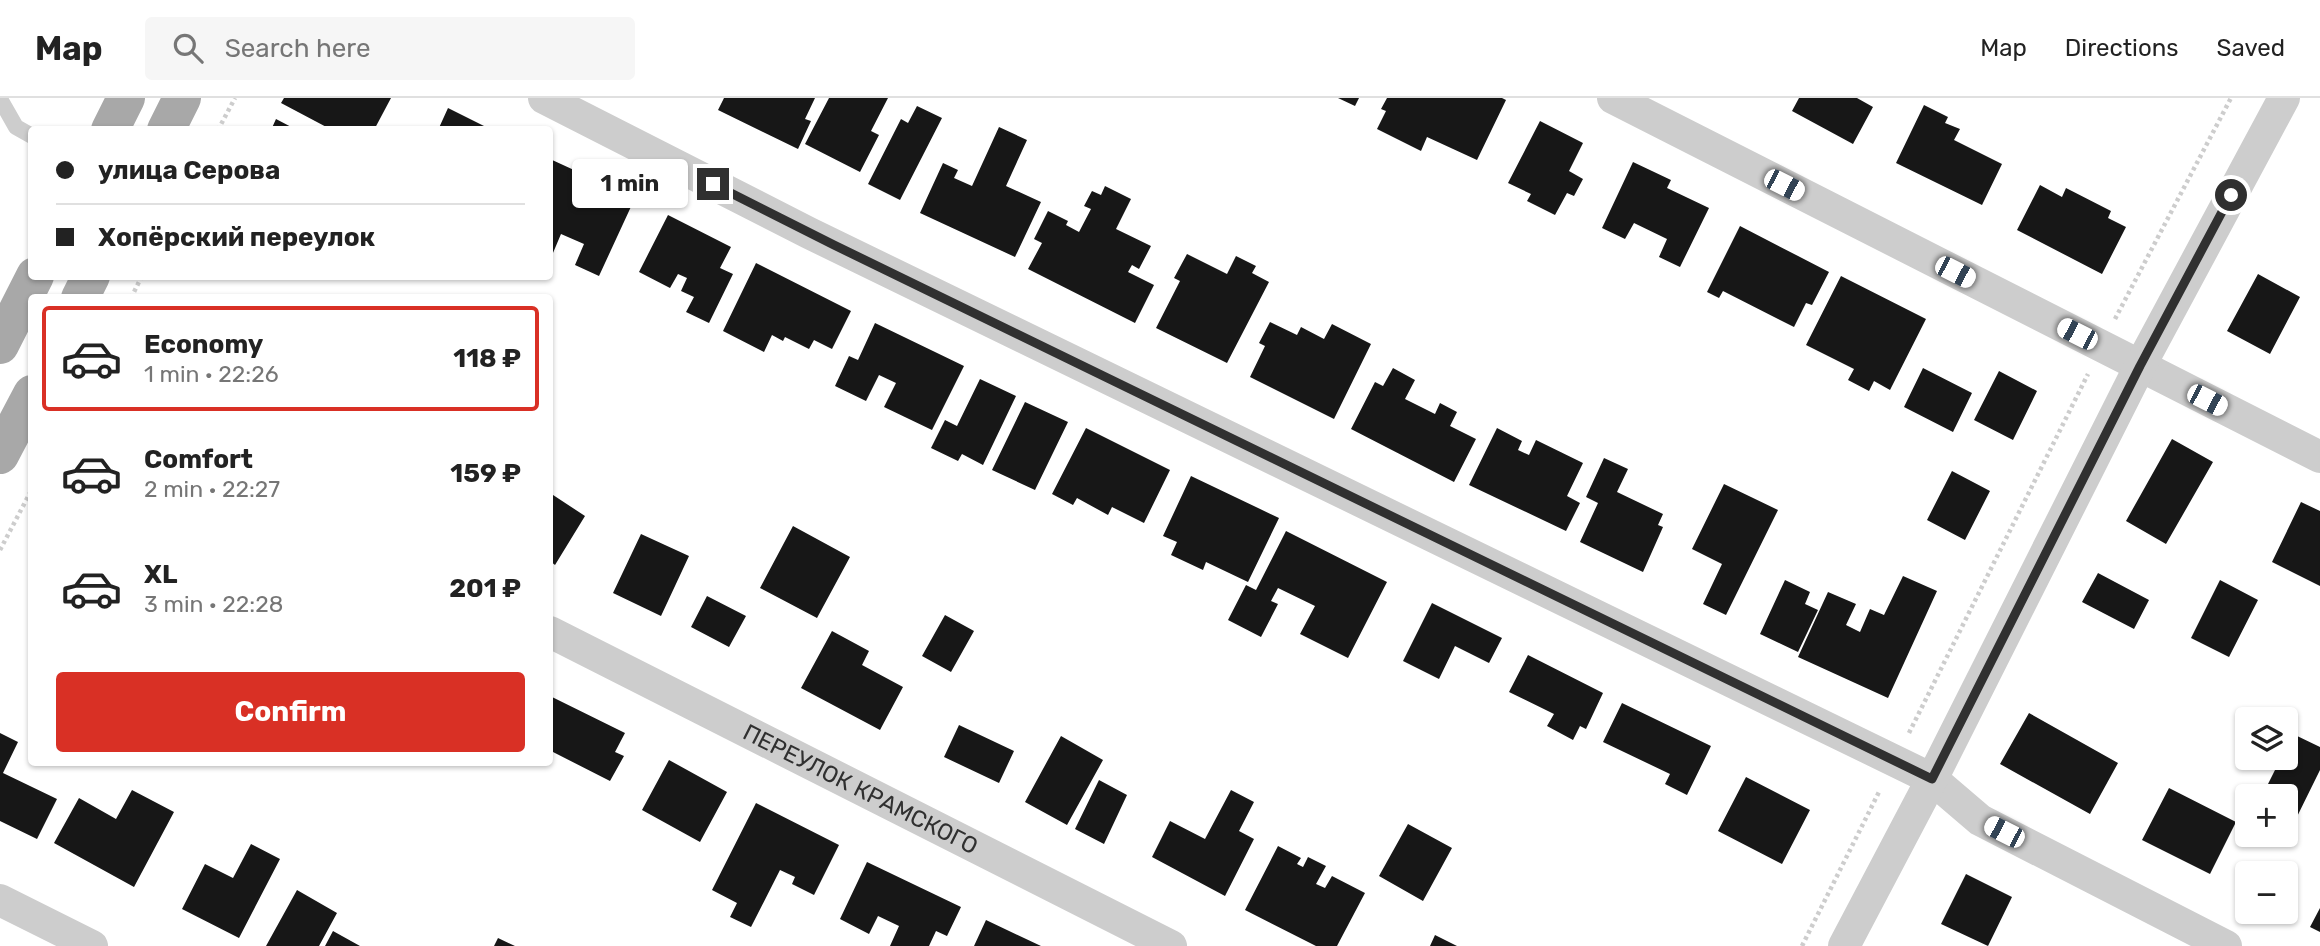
<!DOCTYPE html>
<meta charset="utf-8">
<style>
body{margin:0;font-family:Rubik,sans-serif;background:#f6f6f6;color:#222;height:100vh;display:flex;flex-direction:column;font-size:26px;white-space:nowrap}
*{box-sizing:border-box;margin:0}
p{font-size:23px;color:#767676}
.icon{flex:none;width:38px;height:38px;fill:none;stroke:currentColor;stroke-width:2;stroke-linecap:round;stroke-linejoin:round}
.map{position:relative;flex:1;overflow:hidden}
.panel{position:absolute;left:28px;top:196px;width:525px;height:472px;display:flex;flex-direction:column;background:#fff;border-radius:7px;box-shadow:0 2px 5px #0004}
.panel>*{flex:none}
.top-card{position:absolute;left:28px;top:28px;width:525px;height:154px;border-radius:7px;box-shadow:0 2px 5px #0004;display:grid;align-content:center;height:154px;padding:0 28px;background:#fff}
.fabs{position:absolute;left:2235px;top:609px;display:grid;gap:14px}
.fabs a{display:grid;place-items:center;width:63px;height:63px;border-radius:7px;background:#fff;box-shadow:0 2px 5px #0004;font-size:35px}
.end{position:absolute;width:32px;height:32px;margin:-16px;border:9px solid #303030;background:#fff;box-shadow:0 0 0 4px #fff}
.from{border-radius:50%}
.bubble{position:absolute;height:49px;border-radius:7px;background:#fff;box-shadow:0 2px 5px #0004;font-size:23px;font-weight:700;line-height:49px;text-align:center}
.car{position:absolute;width:21px;height:42px;margin:-21px -10px;border-radius:9px;box-shadow:0 0 5px 2px #0007;background:linear-gradient(#fff 24%,#345 0 40%,#fff 0 76%,#345 0 86%,#fff 0)}
.top-card b{display:flex;align-items:center;gap:24px;height:66px;font-size:26px}
.top-card b+b{border-top:2px solid #e0e0e0}
.top-card i{width:18px;height:18px;background:#222}
ul{padding:12px 0 0;list-style:none}
li{display:flex;align-items:center;gap:21px;height:105px;margin:0 14px 10px;padding:0 14px;border:4px solid transparent;border-radius:7px}
li div{flex:1}
li b{display:block;font-size:26px}
li em{font-style:normal;font-weight:700}
li.active{border-color:#d93025}
li>.icon{width:63px;height:63px;stroke-width:1.5}
.cta{display:flex;gap:14px;margin-top:auto;padding:14px 28px}
.cta a{flex:1;height:80px;border-radius:7px;background:#d93025;color:#fff;font-size:28px;font-weight:700;line-height:80px;text-align:center}
header{display:flex;align-items:center;gap:42px;box-sizing:border-box;height:98px;padding:0 35px;background:#fff;border-bottom:2px solid #e0e0e0}
header strong{font-size:33px}
nav{display:flex;gap:38px;margin-inline-start:auto;font-size:24px}
.search{width:490px;height:63px;background:#f6f6f6;display:flex;align-items:center;gap:18px;box-sizing:border-box;padding:0 24px;border-radius:7px;color:#767676;font-size:26px}
.map>svg:first-child{display:block}
</style>
<header>
<strong>Map</strong>
<div class="search"><svg class="icon" aria-label="search" viewBox="0 0 24 24"><circle cx="10" cy="10" r="6"/><path d="M15 15l6 6"/></svg>Search here</div>
<nav><a>Map</a><a>Directions</a><a>Saved</a></nav>
</header>
<div class="map">
<svg width="2320" height="848" viewBox="0 0 2320 848">
<rect width="100%" height="100%" fill="#fff"/>
<!-- building -->
<path fill="#171717" d="M284,0H391L374,32H332L281,5Z
M724,0H815L805,21L811,23L798,51L718,12Z
M829,0H888L871,33L879,37L860,74L805,46Z
M1338,0H1359L1355,8Z
M1387,0H1502L1506,2L1477,62L1427,39L1421,53L1377,31L1386,13L1381,11Z
M1799,0H1857L1873,9L1853,46L1792,13Z
M1924,7L1948,19L1945,25L1960,31L1954,42L2002,66L1982,107L1896,65Z
M917,8L942,20L900,102L868,86L901,21L908,25Z
M448,10L492,32H438Z
M276,21L297,32H271Z
M1540,23L1583,45L1569,73L1583,81L1574,98L1567,95L1555,117L1527,103L1531,96L1508,85Z
M999,29L1027,42L1006,88L1041,104L1015,159L920,115L943,65L958,72L954,80L972,88Z
M550,61L635,100L599,178L575,167L584,146L561,136L550,162Z
M1633,64L1671,82L1667,90L1709,110L1680,169L1659,159L1667,141L1634,125L1625,141L1602,130Z
M2040,87L2062,99L2066,90L2111,113L2108,120L2126,129L2102,176L2017,132Z
M1105,88L1131,101L1116,131L1151,148L1139,171L1132,167L1128,174L1154,187L1135,225L1028,171L1042,145L1034,141L1048,113L1068,123L1066,127L1079,134L1091,111L1084,108L1092,93L1101,97Z
M668,117L731,149L720,170L733,176L709,225L686,214L694,199L681,193L687,180L678,176L670,190L639,174Z
M1740,128L1829,174L1812,207L1806,205L1794,229L1723,193L1719,200L1707,194Z
M1187,156L1227,176L1236,158L1256,168L1252,175L1269,184L1227,265L1156,230L1180,183L1174,180Z
M756,165L851,213L832,251L814,242L809,251L785,239L783,243L772,237L764,254L723,233Z
M2258,176L2300,199L2270,256L2227,233Z
M1841,178L1926,221L1890,292L1874,283L1869,293L1848,282L1854,271L1806,247Z
M1270,224L1297,237L1301,229L1324,241L1332,226L1371,246L1334,321L1250,279L1265,248L1259,245Z
M875,225L964,268L932,332L884,309L896,285L879,277L866,303L835,288L849,258L858,262Z
M1393,270L1415,282L1405,301L1435,316L1440,305L1457,314L1450,328L1476,341L1454,384L1351,331L1375,284L1383,288Z
M1923,270L1972,295L1953,334L1904,309Z
M1999,273L2037,293L2013,342L1974,322Z
M980,281L1016,298L983,367L962,356L958,363L931,350L945,322L957,328Z
M1025,304L1068,324L1035,392L992,372Z
M1086,330L1170,372L1144,425L1112,409L1108,417L1077,400L1073,407L1052,396Z
M1497,330L1522,343L1518,352L1529,357L1536,342L1583,365L1567,398L1580,405L1566,433L1469,387Z
M2172,341L2213,364L2166,446L2126,423Z
M1604,360L1628,371L1617,394L1663,416L1658,427L1663,429L1643,474L1580,444L1598,405L1586,399Z
M1952,373L1990,393L1965,442L1927,422Z
M1191,378L1279,420L1248,484L1206,464L1203,472L1171,457L1177,444L1163,438Z
M1724,386L1778,412L1726,517L1703,506L1722,466L1692,451Z
M550,395L585,418L555,467L550,463Z
M2301,404L2320,413V488L2272,464Z
M793,428L850,459L817,520L760,490Z
M1286,433L1387,484L1348,560L1300,536L1315,508L1278,490L1271,503L1278,506L1261,539L1228,522L1246,487L1256,492Z
M641,436L689,458L661,518L613,495Z
M2098,475L2149,502L2134,531L2082,504Z
M1903,478L1937,493L1888,600L1798,559L1828,494L1856,506L1846,527L1860,534L1870,511L1884,517Z
M1785,482L1810,494L1805,506L1818,512L1798,554L1760,536Z
M2220,482L2258,502L2229,559L2191,540Z
M707,498L746,518L729,549L691,529Z
M1432,505L1502,540L1489,565L1455,548L1439,581L1403,563Z
M945,517L974,533L951,574L922,558Z
M832,533L869,553L862,567L903,589L880,632L801,590Z
M1528,557L1603,595L1586,631L1580,628L1573,642L1547,628L1554,616L1509,594Z
M550,598L625,635L615,654L624,658L610,683L553,654L550,661Z
M1622,605L1711,648L1687,697L1665,686L1670,676L1603,644Z
M2029,615L2118,665L2090,716L2000,666Z
M959,627L1014,653L999,685L944,659Z
M0,635L18,644L3,675L57,701L37,741L0,723Z
M2293,636L2320,649V672L2284,745L2268,737H2286V698H2262L2281,660H2286V650Z
M1061,638L1103,662L1067,727L1025,704Z
M669,662L727,694L700,744L642,712Z
M1746,679L1810,712L1782,766L1718,733Z
M1099,682L1127,697L1104,746L1075,731Z
M2169,690L2236,724L2210,776L2142,742Z
M132,692L174,714L134,789L54,745L79,700L116,721Z
M1231,692L1254,704L1239,733L1254,741L1225,798L1152,759L1170,723L1205,741Z
M756,705L839,747L814,797L792,786L795,779L780,772L751,829L730,819L737,805L712,792Z
M1408,726L1452,750L1423,803L1379,778Z
M251,746L280,761L239,840L182,811L205,766L233,780Z
M1278,748L1301,760L1297,766L1303,769L1308,759L1326,768L1316,786L1325,790L1332,778L1365,795L1337,848H1316L1245,812Z
M867,764L961,809L947,838L936,833L929,848H890L899,828L878,818L869,836L840,821Z
M1966,776L2012,799L1988,848L1941,826Z
M297,792L337,815L319,848H266Z
M2320,810V834L2310,829Z
M986,822L1041,848H974Z
M333,833L360,848H325Z
M1435,837L1457,848H1430Z
M498,840L515,848H494Z"/>
<g fill="none" stroke-linecap="round" stroke-linejoin="round">
<!-- path -->
<path stroke="#cdcdcd" stroke-width="4.5" stroke-dasharray="3.5 3.5" stroke-linecap="butt" d="M218,32L235,0
M131,200L142,178
M2115,221L2231,0
M0,452L32,391
M1909,635L2088,276
M1802,848L1880,692"/>
<!-- lane -->
<path stroke="#cdcdcd" stroke-width="16" d="M0,1L16,29L32,38"/>
<!-- street -->
<g stroke="#cdcdcd" stroke-width="32">
<path d="M544,0L809,135L1932,681L1980,722L2226,848"/>
<path d="M1613,0L2320,359"/>
<path id="s1" d="M550,534L1171,848"/>
<path d="M0,802L92,848"/>
<path d="M1844,848L1932,681L2140,268L2284,0"/>
</g>
<!-- primary -->
<path stroke="#a8a8a8" stroke-width="38" d="M110,32L126,0
M166,32L182,0
M80,200L91,178
M0,247L35,178
M0,357L32,296"/>
</g>
<g fill="none" stroke-linecap="round" stroke-linejoin="round">
<!-- route -->
<path stroke="#303030" stroke-width="9" d="M713,86L834,147L1932,681L2140,268L2231,97"/>
</g>
<g text-anchor="middle" dominant-baseline="central" stroke-width="7" stroke-linejoin="round" paint-order="stroke">
<!-- street labels -->
<g font-size="23" fill="#303030" stroke="#fff">
<text stroke="none"><textPath href="#s1" startOffset="348">ПЕРЕУЛОК КРАМСКОГО</textPath></text>
</g>
</g>
</svg>
<div class="fabs">
<a><svg class="icon" aria-label="layers" viewBox="0 0 24 24"><path d="M12 4l9 5-9 5-9-5zM3 14l9 5 9-5"/></svg></a>
<a>+</a>
<a>−</a>
</div>
<i class="end from" style="left:2231px;top:97px"></i>
<i class="end" style="left:713px;top:86px"></i>
<div class="bubble" style="left:572px;top:61px;width:116px">1 min</div>
<i class="car" style="left:1784px;top:87px;rotate:117deg"></i>
<i class="car" style="left:1955px;top:174px;rotate:117deg"></i>
<i class="car" style="left:2077px;top:236px;rotate:297deg"></i>
<i class="car" style="left:2207px;top:302px;rotate:117deg"></i>
<i class="car" style="left:2004px;top:734px;rotate:297deg"></i>
<div class="top-card">
<b><i class="from"></i>улица Серова</b>
<b><i></i>Хопёрский переулок</b>
</div>
<section class="panel">
<ul>
<li class="active"><svg class="icon" aria-label="car" viewBox="0 0 24 24"><path d="M5 17H2v-5l4-1 3-4h7l3 4 3 1v5h-3M9 17h6M6 11h13"/><circle cx="7" cy="17" r="2"/><circle cx="17" cy="17" r="2"/></svg><div><b>Economy</b><p>1 min · 22:26</p></div><em>118 ₽</em></li>
<li><svg class="icon" aria-label="car" viewBox="0 0 24 24"><path d="M5 17H2v-5l4-1 3-4h7l3 4 3 1v5h-3M9 17h6M6 11h13"/><circle cx="7" cy="17" r="2"/><circle cx="17" cy="17" r="2"/></svg><div><b>Comfort</b><p>2 min · 22:27</p></div><em>159 ₽</em></li>
<li><svg class="icon" aria-label="car" viewBox="0 0 24 24"><path d="M5 17H2v-5l4-1 3-4h7l3 4 3 1v5h-3M9 17h6M6 11h13"/><circle cx="7" cy="17" r="2"/><circle cx="17" cy="17" r="2"/></svg><div><b>XL</b><p>3 min · 22:28</p></div><em>201 ₽</em></li>
</ul>
<div class="cta"><a>Confirm</a></div>
</section>
</div>
